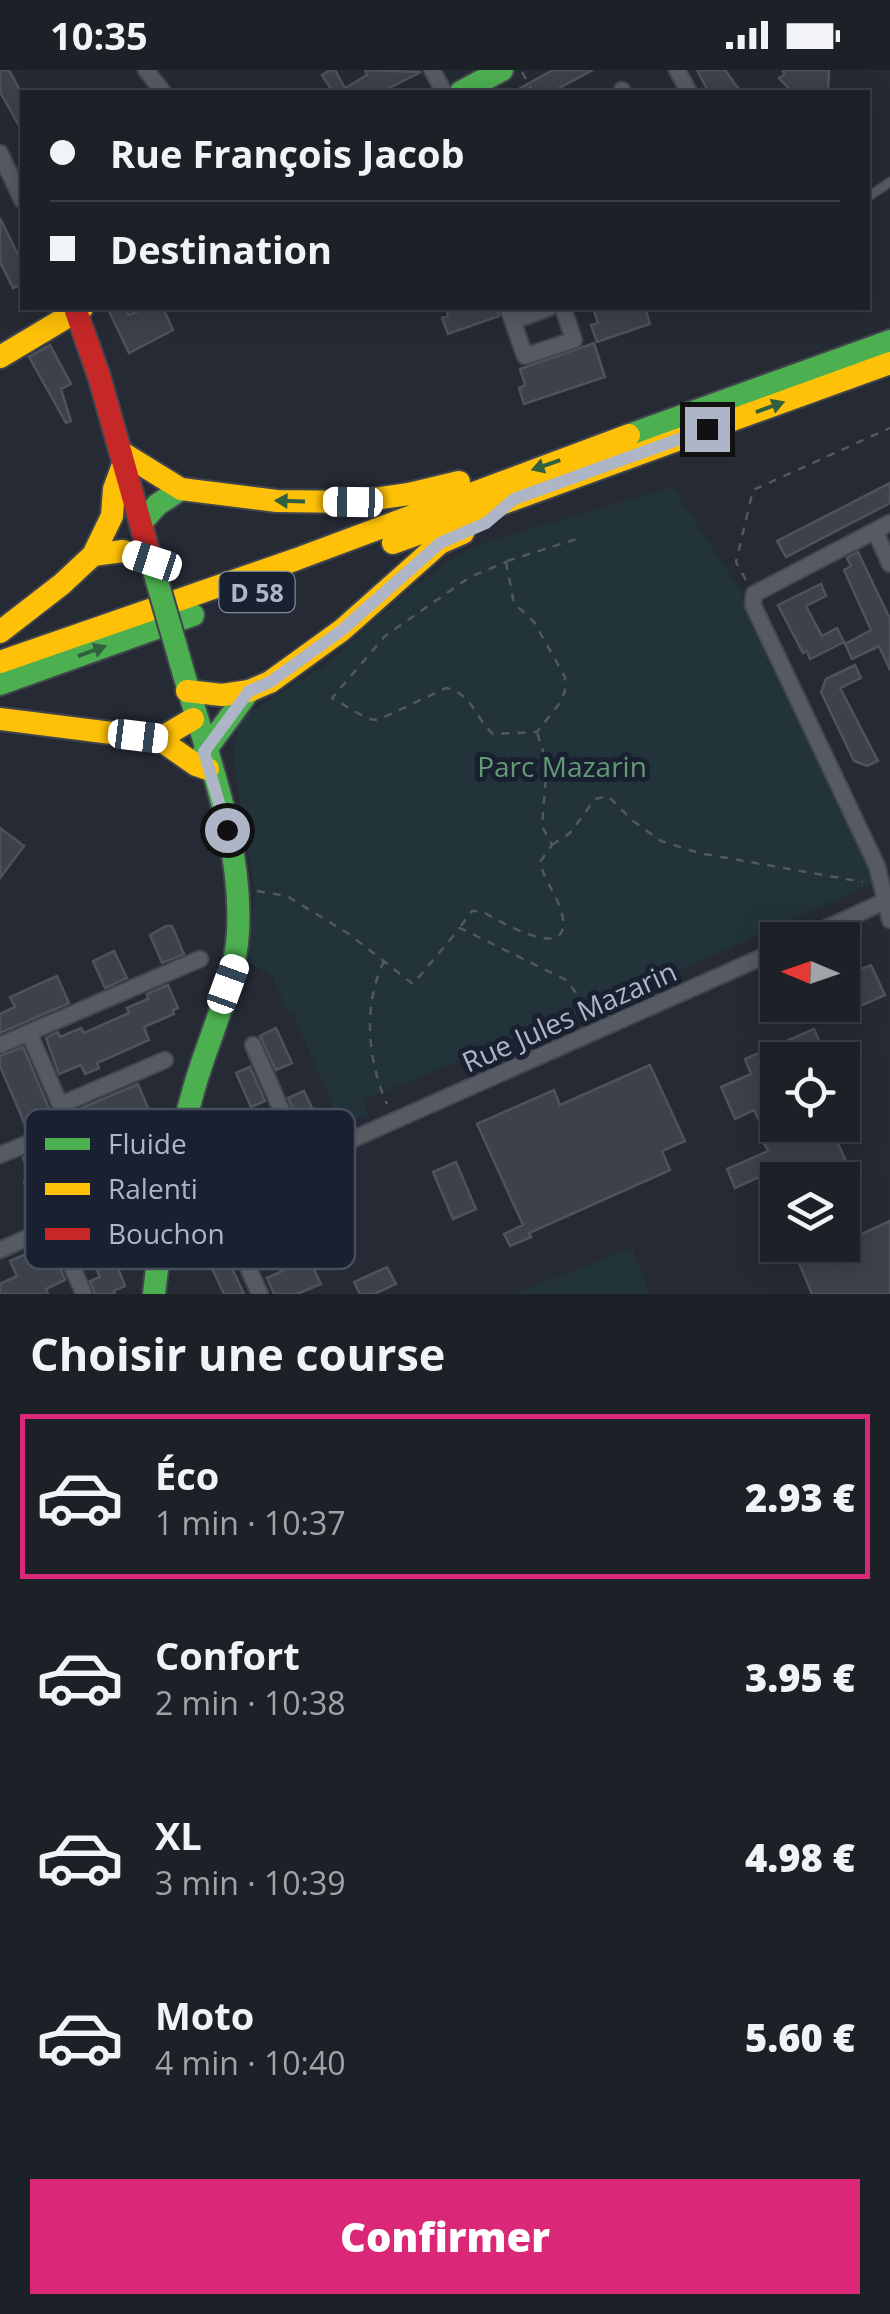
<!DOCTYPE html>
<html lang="fr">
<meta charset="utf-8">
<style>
body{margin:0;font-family:"Open Sans",sans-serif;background:#292d33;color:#f1f3f6;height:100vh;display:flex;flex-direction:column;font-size:38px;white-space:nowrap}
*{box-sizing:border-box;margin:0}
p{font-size:32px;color:#a0a3a7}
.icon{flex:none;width:55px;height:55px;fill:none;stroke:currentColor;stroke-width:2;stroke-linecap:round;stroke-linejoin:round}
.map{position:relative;height:1224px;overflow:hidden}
.sheet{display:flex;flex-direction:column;background:#1c2027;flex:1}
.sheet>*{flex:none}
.top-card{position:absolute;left:20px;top:20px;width:850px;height:220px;border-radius:0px;box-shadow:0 5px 25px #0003,0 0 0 2px #3a3e44;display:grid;align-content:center;height:220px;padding:0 30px;background:#1c2027}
.needle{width:65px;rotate:272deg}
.buttons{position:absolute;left:760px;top:852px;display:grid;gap:20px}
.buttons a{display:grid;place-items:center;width:100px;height:100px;border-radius:0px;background:#1c2027;box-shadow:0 5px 25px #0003,0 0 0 2px #3a3e44;font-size:50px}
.end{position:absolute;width:45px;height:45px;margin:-22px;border:12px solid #aeb5c7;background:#111;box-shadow:0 0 0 5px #111}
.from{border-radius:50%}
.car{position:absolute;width:30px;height:60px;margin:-30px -15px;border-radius:12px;box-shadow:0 0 8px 2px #0007;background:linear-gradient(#fff 24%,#345 0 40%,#fff 0 76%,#345 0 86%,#fff 0)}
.top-card b{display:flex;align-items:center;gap:35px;height:95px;font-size:38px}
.top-card b+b{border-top:2px solid #3a3e44}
.top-card i{width:25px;height:25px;background:#f1f3f6}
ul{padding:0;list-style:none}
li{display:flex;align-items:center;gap:30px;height:165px;margin:0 20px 15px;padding:0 10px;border:5px solid transparent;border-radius:0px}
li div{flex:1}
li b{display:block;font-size:38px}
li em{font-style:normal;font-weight:800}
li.active{border-color:#db2777}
li>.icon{width:90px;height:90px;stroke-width:1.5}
h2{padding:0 30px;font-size:45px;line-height:120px}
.cta{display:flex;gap:20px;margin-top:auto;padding:20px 30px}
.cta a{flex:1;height:115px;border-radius:0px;background:#db2777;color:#fff;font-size:40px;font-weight:800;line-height:115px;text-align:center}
.status{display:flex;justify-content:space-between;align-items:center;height:70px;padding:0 50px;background:#1c2027;direction:ltr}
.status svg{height:28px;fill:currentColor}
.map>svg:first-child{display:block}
</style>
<div class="status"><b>10:35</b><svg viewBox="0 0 49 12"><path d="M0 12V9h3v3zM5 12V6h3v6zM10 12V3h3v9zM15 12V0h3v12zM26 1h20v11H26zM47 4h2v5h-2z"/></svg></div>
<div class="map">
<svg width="890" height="1224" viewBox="0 0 890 1224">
<rect width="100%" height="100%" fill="#252a34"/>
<!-- green -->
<path fill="#22343a" d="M672,417L741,521L880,810L728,879L364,1030L368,1044L341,1054L293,944L289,945L272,906L248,892L255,823L233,688L240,648L325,595L411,519L457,485L486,472Z
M632,1178L650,1224H514Z"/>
<!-- building -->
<path fill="#3d414b" stroke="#4d525c" stroke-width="2.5" d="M0,0H9L22,24V61L0,22Z
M330,0H335L345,18L367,5L365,0L421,2L381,22H333L322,5Z
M553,0H593L552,22H513Z
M697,0H725L741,22H705L708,21Z
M783,0H829L828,22H792L779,8L784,5Z
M0,148L22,193V214L13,218L0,192Z
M115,238H125L129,245L146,238H163L173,260L129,283L109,241Z
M446,238H497L499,246L448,264L442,248L448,246Z
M593,238H645L650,254L597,272L591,255L598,253Z
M594,273L605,307L524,334L519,318L525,315L520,299Z
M50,275L71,314L61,319L71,351L66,353L29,287Z
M890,413V433L786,487L777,471Z
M858,482L890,549V600L879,576L852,589L845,574L871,560L844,500L851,496L847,488Z
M821,514L826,526L806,536L822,566L837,558L844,572L810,589L807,581L803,583L778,535Z
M855,595L861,608L840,618L878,691L867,696L854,691L821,622L826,609Z
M0,758L24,776L0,808Z
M166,856H172L184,884L162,893L150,865Z
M114,881L127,908L105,918L93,891Z
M871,895L885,925L842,944V907Z
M57,906L69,933L0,963V944L15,937L10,927Z
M168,915L178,938L173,940L174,944L144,957L149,970L97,993L99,998L85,1004L81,995L59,1004L46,968L58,962L60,967L81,958L84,963L129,943L127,938L148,929L147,924Z
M276,958L292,993L276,1000L260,966Z
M814,959L828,990H778V1055H830L852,1105L840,1110H781L776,1099L735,1118L727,1099L768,1081L763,1071L767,1069L754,1040L735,1049L721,1017L751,1004L745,989Z
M23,977L54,1050L40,1056L38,1052L26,1057L0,996V986Z
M650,995L685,1071L662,1081L670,1100L529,1163L531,1167L510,1176L504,1164L523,1155L477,1054L554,1020L560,1035Z
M250,997L265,1031L251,1037L236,1003Z
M138,1014L148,1038L86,1065L75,1041Z
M304,1021L320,1055L303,1062L288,1028Z
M45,1078L54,1100L62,1096L68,1111L61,1114L70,1137L49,1146L39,1124L31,1127L24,1112L32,1109L23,1088Z
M456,1092L476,1139L453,1149L433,1102Z
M108,1146L127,1195L118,1198L125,1216L113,1221L115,1224H95L90,1211L100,1207L85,1174L79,1177L74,1166Z
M890,1151V1224H812L799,1193Z
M218,1166L232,1198L244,1224H224L208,1190L201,1174Z
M35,1180L41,1195L56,1188L65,1210L46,1219L48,1224H0V1214L17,1206L10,1191Z
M309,1189L321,1214L297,1224H274L267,1208Z
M387,1197L396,1214L374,1224H360L354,1212Z"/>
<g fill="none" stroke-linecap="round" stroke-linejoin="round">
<defs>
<path id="lane" d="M868,127L890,112"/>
<path id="street" d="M146,0L163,22
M432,0L444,22
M677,0L689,22
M622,20L623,22
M0,83L22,130
M508,238L525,286L574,270L563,238
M513,251L549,238
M890,453L754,524L753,535L877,796L890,850
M875,461L890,494
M800,870L890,829
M0,975L200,889
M253,975L304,1092
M60,1035L165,990
M0,1085L69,1056
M54,1156L84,1224
M0,1180L99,1136L102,1131L29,963
M260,1224L220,1136L225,1126L778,880"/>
<path id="fast" d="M461,22L502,0
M629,365L890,271
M141,453L157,435L181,419
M0,614L193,545
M204,682L249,621
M154,1224C162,1153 175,1084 195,1015C210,964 235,914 238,862C243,769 203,675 179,587"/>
<path id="slow" d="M0,287L82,238
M121,382L181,419L277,431L353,432L409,424L459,412
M393,473L890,293
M93,485L123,481L152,491
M0,562L62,514L93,485L112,446L114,419L124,392
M0,592L297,489L629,365
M187,621L222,625L249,621L270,612L342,560L440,473L463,463
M0,649L159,669L196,695L208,699
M159,669L193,649"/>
<path id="jam" d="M76,241L99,306L154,501"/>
</defs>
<!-- lane casing -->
<use href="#lane" stroke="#41454d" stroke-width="11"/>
<!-- street casing -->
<use href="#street" stroke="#41454d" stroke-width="19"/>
<!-- fast casing -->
<use href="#fast" stroke="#41454d" stroke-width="26"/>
<!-- slow casing -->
<use href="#slow" stroke="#41454d" stroke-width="26"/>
<!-- jam casing -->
<use href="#jam" stroke="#41454d" stroke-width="26"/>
<!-- path -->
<path stroke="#535860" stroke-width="2.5" stroke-dasharray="8 8" stroke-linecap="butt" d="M522,2L533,22
M507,491L580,468
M506,492L514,533L534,552L565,607V621L559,634L537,662L493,664C475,648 473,624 446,618L378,650L368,649L332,628L385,566L470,507Z
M746,510L736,492L753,420L890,358
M552,775L570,763L595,729L608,726L633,751L661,771L699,783L863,812
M257,821L287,826L349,864L413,914L460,858L566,910L595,947
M461,856L472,841H481C497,849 574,897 562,844C558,826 544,811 540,792L552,775L542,756L547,694L537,662
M384,891C363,934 367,990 387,1034
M118,1127H150
M187,1133L204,1134"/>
<!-- lane -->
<use href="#lane" stroke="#565a62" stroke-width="8"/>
<!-- street -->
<use href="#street" stroke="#565a62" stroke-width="15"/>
<!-- fast -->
<use href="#fast" stroke="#4caf50" stroke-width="22"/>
<!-- slow -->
<use href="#slow" stroke="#ffc107" stroke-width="22"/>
<!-- jam -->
<use href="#jam" stroke="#c62828" stroke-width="22"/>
<defs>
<path id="fast-bridge" d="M154,501L179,587"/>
</defs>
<!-- fast-bridge casing -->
<use href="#fast-bridge" stroke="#41454d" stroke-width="26" stroke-linecap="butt"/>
<!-- fast-bridge -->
<use href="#fast-bridge" stroke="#4caf50" stroke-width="22"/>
</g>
<!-- one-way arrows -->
<defs><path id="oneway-solid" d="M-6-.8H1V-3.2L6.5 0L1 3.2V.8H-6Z" transform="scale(2.5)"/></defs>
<g fill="#30603e">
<use href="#oneway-solid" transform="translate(770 337) rotate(-20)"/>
<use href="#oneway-solid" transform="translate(546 395) rotate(161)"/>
<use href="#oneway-solid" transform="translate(290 431) rotate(-178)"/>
<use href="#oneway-solid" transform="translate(92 581) rotate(-20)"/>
</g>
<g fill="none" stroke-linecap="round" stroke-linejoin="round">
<!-- route -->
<path stroke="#aeb5c7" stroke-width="12" d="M227,760L204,682L249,621L270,612L342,560L440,473L486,453L514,429L707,359"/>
</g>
<g text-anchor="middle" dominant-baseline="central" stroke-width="10" stroke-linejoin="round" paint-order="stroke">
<!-- shield labels -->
<rect fill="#19202f" stroke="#818899" stroke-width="2.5" x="219.5" y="502" width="75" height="40" rx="8"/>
<g font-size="25" font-weight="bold" fill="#aeb5c7">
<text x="257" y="522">D 58</text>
</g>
<!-- park labels -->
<g font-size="28" fill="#639975" stroke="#19202f">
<text x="562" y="696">Parc Mazarin</text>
</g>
<!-- street labels -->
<g font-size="28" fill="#aeb5c7" stroke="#19202f">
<text transform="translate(569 946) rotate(-24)">Rue Jules Mazarin</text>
</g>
</g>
<!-- legend -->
<rect x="25" y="1039" width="330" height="160" rx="15" fill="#19202f" stroke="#464d5d" stroke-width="2.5"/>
<rect x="45" y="1068" width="45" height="12" fill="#4caf50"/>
<rect x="45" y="1113" width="45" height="12" fill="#ffc107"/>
<rect x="45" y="1158" width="45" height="12" fill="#c62828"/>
<g font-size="28" fill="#aeb5c7">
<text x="108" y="1084">Fluide</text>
<text x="108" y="1129">Ralenti</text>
<text x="108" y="1174">Bouchon</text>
</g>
</svg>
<div class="buttons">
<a><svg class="needle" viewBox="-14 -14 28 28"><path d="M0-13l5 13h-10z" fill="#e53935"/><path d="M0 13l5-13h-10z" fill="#a0a3a7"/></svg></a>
<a><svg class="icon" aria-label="locate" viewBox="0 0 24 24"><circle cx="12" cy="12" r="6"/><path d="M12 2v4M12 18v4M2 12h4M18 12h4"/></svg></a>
<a><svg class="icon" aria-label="layers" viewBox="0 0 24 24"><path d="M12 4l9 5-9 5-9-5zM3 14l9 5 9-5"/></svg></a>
</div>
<i class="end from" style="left:227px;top:760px"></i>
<i class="end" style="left:707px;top:359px"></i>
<i class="car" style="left:353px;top:432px;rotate:271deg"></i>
<i class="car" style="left:152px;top:491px;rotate:288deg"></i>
<i class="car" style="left:138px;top:666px;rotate:97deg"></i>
<i class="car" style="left:228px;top:914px;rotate:20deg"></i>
<div class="top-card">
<b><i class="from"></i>Rue François Jacob</b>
<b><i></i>Destination</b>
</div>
</div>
<section class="sheet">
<h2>Choisir une course</h2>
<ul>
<li class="active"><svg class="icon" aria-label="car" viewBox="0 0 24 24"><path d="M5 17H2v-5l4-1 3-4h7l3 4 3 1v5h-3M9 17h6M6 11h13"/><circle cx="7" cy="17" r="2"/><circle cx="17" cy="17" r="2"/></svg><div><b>Éco</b><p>1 min · 10:37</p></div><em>2.93 €</em></li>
<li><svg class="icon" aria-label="car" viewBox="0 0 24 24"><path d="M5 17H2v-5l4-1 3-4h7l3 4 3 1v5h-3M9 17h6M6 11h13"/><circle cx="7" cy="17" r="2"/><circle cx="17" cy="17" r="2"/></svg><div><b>Confort</b><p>2 min · 10:38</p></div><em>3.95 €</em></li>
<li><svg class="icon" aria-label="car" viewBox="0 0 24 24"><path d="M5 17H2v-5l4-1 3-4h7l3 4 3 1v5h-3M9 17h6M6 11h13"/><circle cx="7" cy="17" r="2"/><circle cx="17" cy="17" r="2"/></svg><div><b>XL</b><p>3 min · 10:39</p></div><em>4.98 €</em></li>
<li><svg class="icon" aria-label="car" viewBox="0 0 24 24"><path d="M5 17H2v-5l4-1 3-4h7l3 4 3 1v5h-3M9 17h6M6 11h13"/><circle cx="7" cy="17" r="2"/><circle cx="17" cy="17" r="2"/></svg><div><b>Moto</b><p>4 min · 10:40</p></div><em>5.60 €</em></li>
</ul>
<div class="cta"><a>Confirmer</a></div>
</section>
